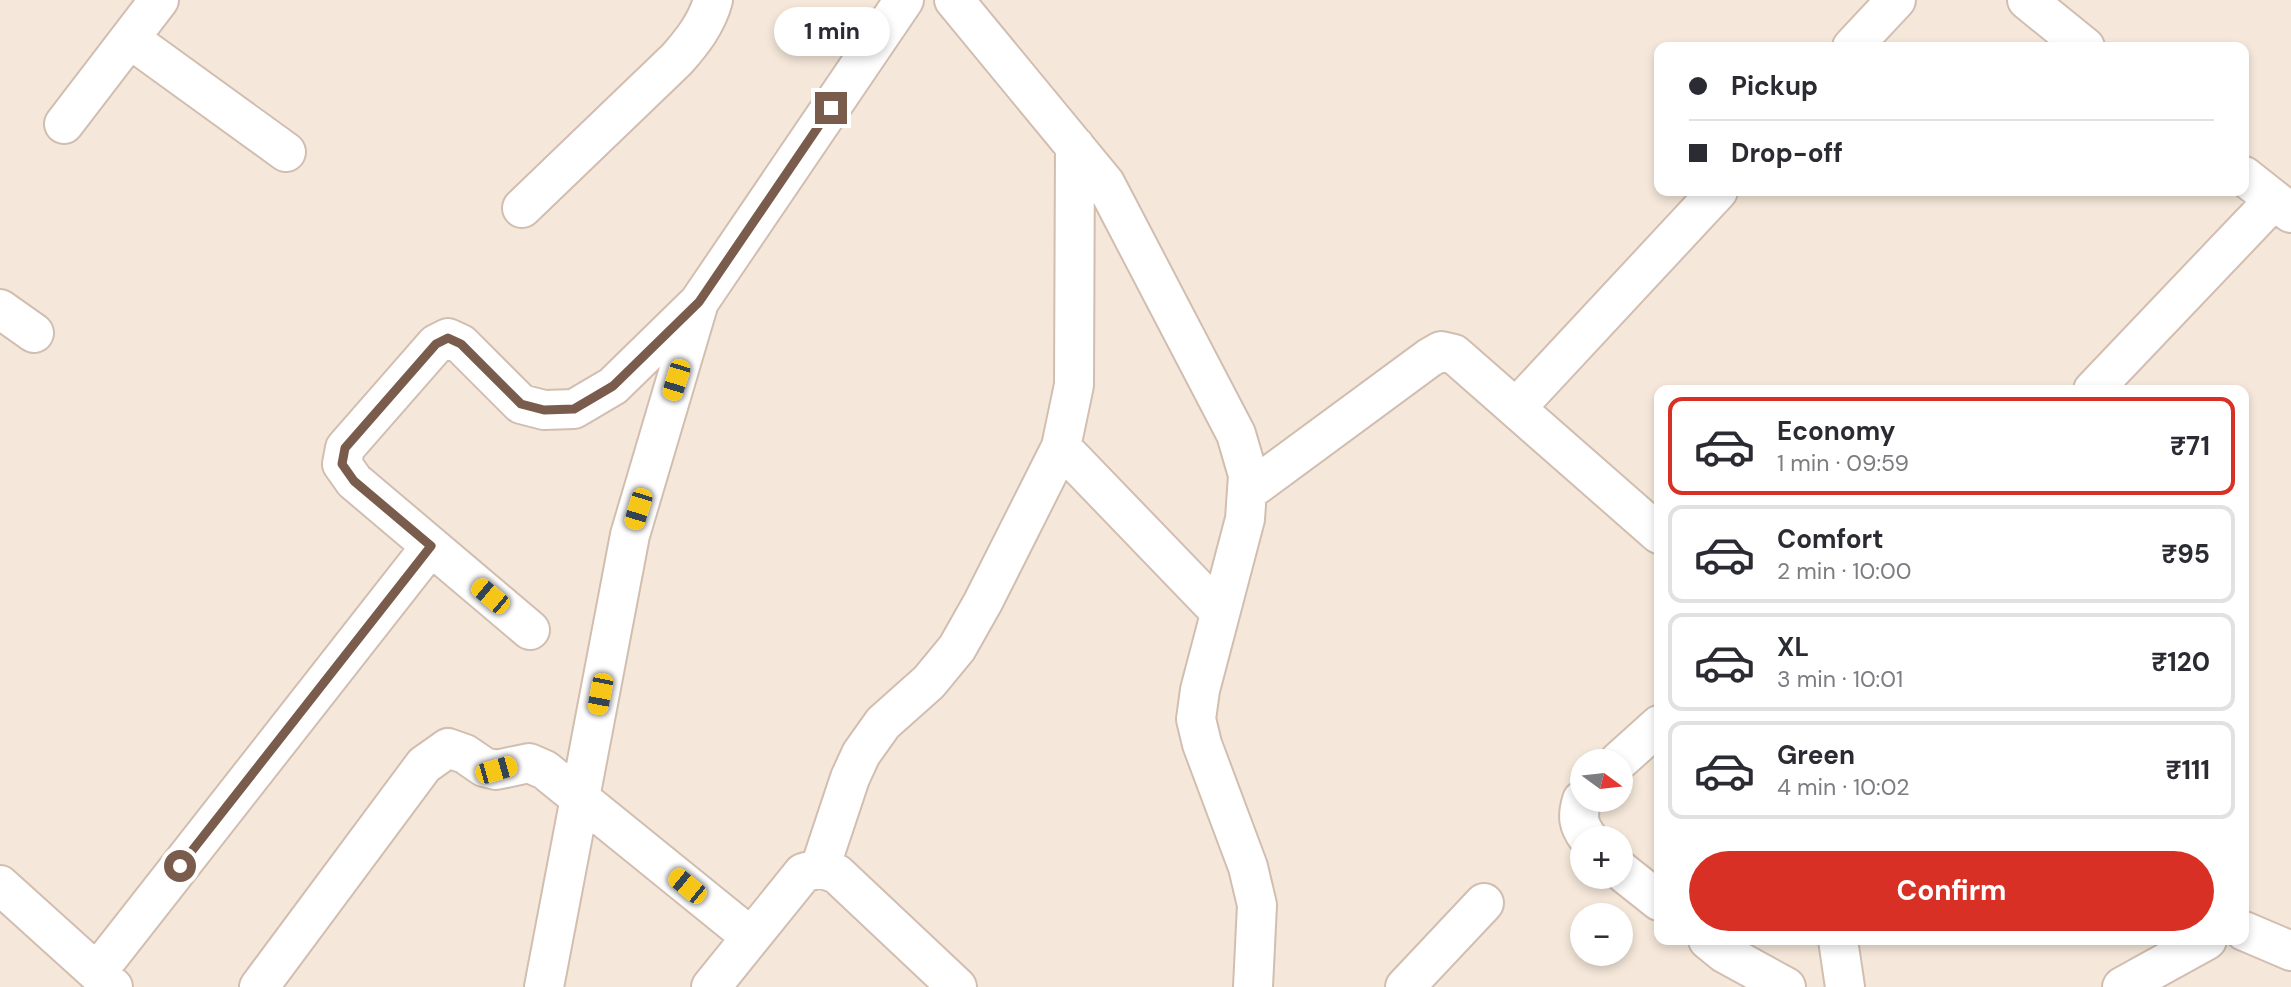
<!DOCTYPE html>
<meta charset="utf-8">
<style>
body{margin:0;font-family:"DM Sans",sans-serif;background:#f2f2f3;color:#2b2b33;height:100vh;display:flex;flex-direction:column;font-size:26px;white-space:nowrap}
*{box-sizing:border-box;margin:0}
p{font-size:23px;color:#7c7c81}
.icon{flex:none;width:38px;height:38px;fill:none;stroke:currentColor;stroke-width:2;stroke-linecap:round;stroke-linejoin:round}
.map{position:relative;flex:1;overflow:hidden}
.sheet{position:absolute;left:1654px;top:385px;width:595px;height:560px;display:flex;flex-direction:column;background:#fff;border-radius:14px;box-shadow:0 4px 10px #0003}
.sheet>*{flex:none}
.guide{position:absolute;left:1654px;top:42px;width:595px;height:154px;border-radius:14px;box-shadow:0 4px 10px #0003;display:grid;align-content:center;height:154px;padding:0 35px;background:#fff}
.needle{width:46px;rotate:105deg}
.fabs{position:absolute;left:1570px;top:749px;display:grid;gap:14px}
.fabs a{display:grid;place-items:center;width:63px;height:63px;border-radius:50%;background:#fff;box-shadow:0 4px 10px #0003;font-size:35px}
.end{position:absolute;width:32px;height:32px;margin:-16px;border:9px solid #7a5c4d;background:#fff;box-shadow:0 0 0 4px #fff}
.from{border-radius:50%}
.bubble{position:absolute;height:49px;border-radius:24px;background:#fff;box-shadow:0 4px 10px #0003;font-size:23px;font-weight:700;line-height:49px;text-align:center}
.car{position:absolute;width:21px;height:42px;margin:-21px -10px;border-radius:9px;box-shadow:0 0 5px 2px #0007;background:linear-gradient(#f5c518 24%,#345 0 40%,#f5c518 0 76%,#345 0 86%,#f5c518 0)}
.guide b{display:flex;align-items:center;gap:24px;height:66px;font-size:26px}
.guide b+b{border-top:2px solid #e1e1e2}
.guide i{width:18px;height:18px;background:#2b2b33}
ul{padding:12px 0 0;list-style:none}
li{display:flex;align-items:center;gap:21px;height:98px;margin:0 14px 10px;padding:0 21px;border:4px solid #e1e1e2;border-radius:14px}
li div{flex:1}
li b{display:block;font-size:26px}
li em{font-style:normal;font-weight:700}
li.active{border-color:#d93025}
li>.icon{width:63px;height:63px;stroke-width:1.5}
.cta{display:flex;gap:14px;margin-top:auto;padding:14px 35px}
.cta a{flex:1;height:80px;border-radius:42px;background:#d93025;color:#fff;font-size:28px;font-weight:700;line-height:80px;text-align:center}
.map>svg:first-child{display:block}
</style>
<div class="map">
<svg width="2291" height="987" viewBox="0 0 2291 987">
<rect width="100%" height="100%" fill="#fdf6ec"/>
<!-- residential -->
<path fill="#f5e8da" fill-rule="evenodd" d="M0,0H2291V987H0ZM1659,47H2244V191H1659ZM1659,390H2244V940H1659ZM1582,761H1620V800H1582ZM1582,838H1620V877H1582ZM1582,915H1620V954H1582Z"/>
<g fill="none" stroke-linecap="round" stroke-linejoin="round">
<defs>
<path id="minor" d="M954,0L1105,183L1236,434L1248,475L1245,519L1200,690L1196,719L1202,744L1248,867L1257,905L1253,987
M2027,0L2085,47
M130,39L286,152
M1852,47L1896,0
M64,124L159,0
M2244,176L2291,213
M522,208L677,59C692,42 707,23 713,0
M0,309L34,333
M2093,390L2274,200
M1516,408L1718,191
M1061,447L1220,612
M1247,492L1429,358L1441,351L1454,354L1659,534
M530,630L354,481L342,464L345,448L436,344L448,338L461,344L521,404L544,410L574,409L613,386L697,304
M1619,761L1659,725
M1582,800C1577,816 1578,825 1588,838
M820,868L850,778L861,754L883,723L929,682L957,648L983,602L1061,447L1074,385L1075,146
M1620,870L1659,901
M0,885L113,987
M2244,931L2291,951
M1708,940L1724,953L1786,987
M1838,940L1845,987
M97,972L431,546
M259,987L424,765L448,748L465,754L484,767L496,770L529,763L545,770L751,937
M544,987L630,535L699,302L904,0
M711,987L803,873L820,868L837,874L957,987
M1405,987L1484,903
M2122,987L2207,940"/>
</defs>
<!-- minor casing -->
<use href="#minor" stroke="#d1beb0" stroke-width="42"/>
<!-- minor -->
<use href="#minor" stroke="#fff" stroke-width="38"/>
</g>
<g fill="none" stroke-linecap="round" stroke-linejoin="round">
<!-- route -->
<path stroke="#7a5c4d" stroke-width="9" d="M180,866L431,546L354,481L342,464L345,448L436,344L448,338L461,344L521,404L544,410L574,409L613,386L699,302L831,108"/>
</g>
</svg>
<div class="fabs">
<a><svg class="needle" viewBox="-14 -14 28 28"><path d="M0-13l5 13h-10z" fill="#e53935"/><path d="M0 13l5-13h-10z" fill="#7c7c81"/></svg></a>
<a>+</a>
<a>−</a>
</div>
<i class="end from" style="left:180px;top:866px"></i>
<i class="end" style="left:831px;top:108px"></i>
<div class="bubble" style="left:774px;top:7px;width:116px">1 min</div>
<i class="car" style="left:676px;top:380px;rotate:197deg"></i>
<i class="car" style="left:638px;top:509px;rotate:197deg"></i>
<i class="car" style="left:490px;top:596px;rotate:310deg"></i>
<i class="car" style="left:600px;top:694px;rotate:191deg"></i>
<i class="car" style="left:496px;top:770px;rotate:74deg"></i>
<i class="car" style="left:687px;top:886px;rotate:309deg"></i>
<div class="guide">
<b><i class="from"></i>Pickup</b>
<b><i></i>Drop-off</b>
</div>
<section class="sheet">
<ul>
<li class="active"><svg class="icon" aria-label="car" viewBox="0 0 24 24"><path d="M5 17H2v-5l4-1 3-4h7l3 4 3 1v5h-3M9 17h6M6 11h13"/><circle cx="7" cy="17" r="2"/><circle cx="17" cy="17" r="2"/></svg><div><b>Economy</b><p>1 min · 09:59</p></div><em>₹71</em></li>
<li><svg class="icon" aria-label="car" viewBox="0 0 24 24"><path d="M5 17H2v-5l4-1 3-4h7l3 4 3 1v5h-3M9 17h6M6 11h13"/><circle cx="7" cy="17" r="2"/><circle cx="17" cy="17" r="2"/></svg><div><b>Comfort</b><p>2 min · 10:00</p></div><em>₹95</em></li>
<li><svg class="icon" aria-label="car" viewBox="0 0 24 24"><path d="M5 17H2v-5l4-1 3-4h7l3 4 3 1v5h-3M9 17h6M6 11h13"/><circle cx="7" cy="17" r="2"/><circle cx="17" cy="17" r="2"/></svg><div><b>XL</b><p>3 min · 10:01</p></div><em>₹120</em></li>
<li><svg class="icon" aria-label="car" viewBox="0 0 24 24"><path d="M5 17H2v-5l4-1 3-4h7l3 4 3 1v5h-3M9 17h6M6 11h13"/><circle cx="7" cy="17" r="2"/><circle cx="17" cy="17" r="2"/></svg><div><b>Green</b><p>4 min · 10:02</p></div><em>₹111</em></li>
</ul>
<div class="cta"><a>Confirm</a></div>
</section>
</div>
